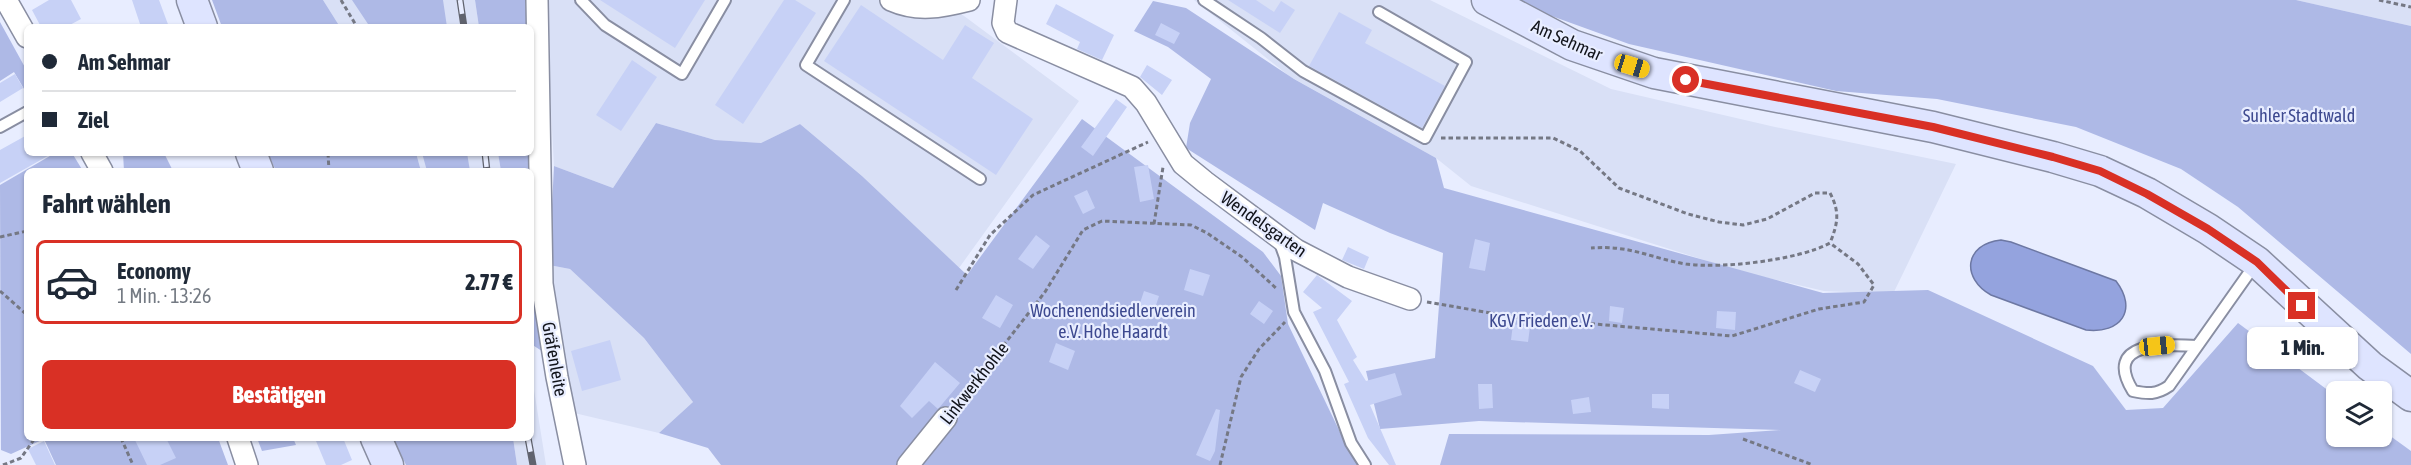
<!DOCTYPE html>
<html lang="de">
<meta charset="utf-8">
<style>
body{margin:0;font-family:"Asap Condensed",sans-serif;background:#f6f6f7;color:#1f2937;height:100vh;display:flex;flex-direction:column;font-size:22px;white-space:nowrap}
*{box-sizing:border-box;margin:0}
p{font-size:20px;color:#747a83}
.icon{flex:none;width:33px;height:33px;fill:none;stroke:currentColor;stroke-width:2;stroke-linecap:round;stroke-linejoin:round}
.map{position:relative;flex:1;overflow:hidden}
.drawer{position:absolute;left:24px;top:168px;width:510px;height:273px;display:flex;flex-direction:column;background:#fff;border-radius:9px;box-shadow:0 2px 4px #0004}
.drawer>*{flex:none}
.guide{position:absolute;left:24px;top:24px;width:510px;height:132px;border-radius:9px;box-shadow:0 2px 4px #0004;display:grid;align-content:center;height:132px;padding:0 18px;background:#fff}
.tools{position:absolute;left:2326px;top:381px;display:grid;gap:12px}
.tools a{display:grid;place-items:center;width:66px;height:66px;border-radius:9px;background:#fff;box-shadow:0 2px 4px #0004;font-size:30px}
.end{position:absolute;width:27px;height:27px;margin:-14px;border:8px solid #d93025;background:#fff;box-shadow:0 0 0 3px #fff}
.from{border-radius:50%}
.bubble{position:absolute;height:42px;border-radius:9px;background:#fff;box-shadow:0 2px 4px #0004;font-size:20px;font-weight:800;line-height:42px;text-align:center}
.car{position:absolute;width:18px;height:36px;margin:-18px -9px;border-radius:8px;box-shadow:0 0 4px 2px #0007;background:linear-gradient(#f5c518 24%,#345 0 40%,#f5c518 0 76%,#345 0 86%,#f5c518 0)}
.guide b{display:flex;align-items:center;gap:21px;height:57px;font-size:22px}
.guide b+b{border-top:2px solid #e0e1e3}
.guide i{width:15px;height:15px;background:#1f2937}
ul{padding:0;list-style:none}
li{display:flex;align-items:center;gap:18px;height:84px;margin:0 12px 9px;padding:0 6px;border:3px solid transparent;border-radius:9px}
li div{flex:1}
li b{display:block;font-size:22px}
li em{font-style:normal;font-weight:800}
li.current{border-color:#d93025}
li>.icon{width:54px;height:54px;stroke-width:1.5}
h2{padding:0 18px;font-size:27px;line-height:72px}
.primary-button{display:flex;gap:12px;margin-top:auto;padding:12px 18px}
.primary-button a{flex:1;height:69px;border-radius:9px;background:#d93025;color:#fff;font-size:24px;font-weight:800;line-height:69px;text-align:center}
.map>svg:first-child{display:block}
</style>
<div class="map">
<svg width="2411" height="465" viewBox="0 0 2411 465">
<rect width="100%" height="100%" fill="#e8edff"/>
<!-- built -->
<path fill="#d9e0f6" d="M323,0H475L479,27H340Z
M545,0H929L960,13L1079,101L959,268L862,176L800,124L761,143L715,140L656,123L613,188L554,166Z
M1194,0H1430L1611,89L1775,127L1956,164L1893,294L1824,291L1742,272L1471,186L1436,158L1289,76Z
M2296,0H2411V26Z
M416,153H498L501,171H421Z
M549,265L570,269L644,338L693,402L659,433L570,412Z
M531,371L546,465H517L513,438H531Z"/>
<!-- green -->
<path fill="#aeb9e6" d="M212,0H323L340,27H222Z
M352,0H443L447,27H370Z
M475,0H525L527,27H479Z
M1516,0H2296L2411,26V354L2238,207L2181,169L2076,127L1937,99L1836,91L1629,44L1521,5Z
M1153,1L1186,8L1294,79L1436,158L1444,188L1823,293L1928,290L2093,366L2126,410L2163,408L2238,323L2337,397V436H2382V430L2411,451V465H1440L1449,434L1709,435L1781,430L1479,421L1380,429L1366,371L1435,358L1443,253L1390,233L1323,203L1315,230L1186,148L1190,123L1211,79L1168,47L1134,31Z
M0,22L27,71V94L14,72L0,81Z
M1082,119L1263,252L1281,276L1288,324L1351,455L1359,465H721L708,448L659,433L693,402L644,338L570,269L549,265L554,166L613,188L656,123L715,140L761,143L800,124L862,176L967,275Z
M55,153H72L83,171H27V438H218L228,465H56L44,439L11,454L1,450L0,185Z
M123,153H164L173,171H124Z
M268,153H416L421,171H276Z
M422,153H467L470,171H427Z
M498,153H531L545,353L531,344V171H501Z
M257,438H293L296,445L262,451Z
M393,438H513L517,465H406Z"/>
<!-- water -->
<path fill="#94a3de" stroke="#6d78a3" stroke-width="1.5" d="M2001,240L2011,242L2116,281C2138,310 2121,334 2086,330L1991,295C1961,278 1964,244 2001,240Z"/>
<!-- building -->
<path fill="#c7d1f6" d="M49,0H71L81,19L66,27H41L32,10Z
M132,0H159L169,27H141Z
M600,0H705L675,48Z
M784,0H795L816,13L743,124L715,105Z
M1228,0H1256L1274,12L1281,1L1295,10L1280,33Z
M1056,4L1114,35L1102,60L1077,49L1080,42L1046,24Z
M861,5L943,60L965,25L994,43L972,78L1033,119L996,175L824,61Z
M1339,12L1372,30L1365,43L1445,86L1422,128L1309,66Z
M1161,23L1180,33L1174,44L1155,35Z
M632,60L657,77L621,131L596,115Z
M1147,65L1172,80L1162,95L1140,77Z
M15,74L23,88L0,102V83Z
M1116,99L1127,107L1093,156L1081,147Z
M27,135V153H53L0,183V150Z
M1148,165L1154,199L1140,202L1134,167Z
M1087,190L1095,208L1083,214L1074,196Z
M1036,235L1050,246L1033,269L1018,259Z
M1475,239L1490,243L1485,271L1469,268Z
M1348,247L1369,257L1364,269L1342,260Z
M1190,269L1210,275L1203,296L1184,290Z
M1317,275L1352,301L1337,320L1357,357L1353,360L1366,381L1395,373L1402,395L1370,405L1396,465H1389L1368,438L1344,384L1349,382L1313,312L1322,308L1303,292Z
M1144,291L1159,296L1153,314L1138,309Z
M996,295L1013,305L1000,328L982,318Z
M1259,301L1273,311L1264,324L1250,314Z
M1610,306L1624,308L1622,323L1609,321Z
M1717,311L1736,312L1735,330L1716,328Z
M1513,324L1530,327L1528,342L1511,340Z
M610,340L621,380L582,391L571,351Z
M1056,343L1075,351L1068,370L1049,362Z
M935,362L960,383L938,409L929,401L912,418L900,406Z
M1800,370L1821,379L1815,392L1794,383Z
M1478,384H1492L1493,408L1479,409Z
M1652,394H1669V409L1652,408Z
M1589,397L1591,412L1573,414L1571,400Z
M1216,409L1220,410L1215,451L1210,461L1196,455Z
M134,438H166L176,458L160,465H147Z
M323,438H343L352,460L341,465H326L316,441Z
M44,441L55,465H36L28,449Z"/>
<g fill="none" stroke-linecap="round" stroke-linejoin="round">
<defs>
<path id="service" d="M581,0L605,25L682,74L725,0
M844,0L806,65L980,179
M1204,0L1261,38L1303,71L1425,138L1466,62L1379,12
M0,127L27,112
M1280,243L1285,257L1294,312L1325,371L1351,443L1365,465
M2197,346C2165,344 2102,341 2133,391C2148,394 2156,395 2169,386L2256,263"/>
<path id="minor" d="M6,0L27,37
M537,0L542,284L557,377L575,465
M891,0C918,12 941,7 969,0
M1006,0L1003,23L1007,32L1132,87L1146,103L1183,164L1205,182L1296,250L1348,277L1410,299
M92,153L102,171
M238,438L247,465
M908,465L946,418"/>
<path id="secondary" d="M192,0L202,27
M1487,0L1572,45L1654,73L1933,127L2053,157L2100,171L2147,193L2208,229L2257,262L2370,366L2411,396
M251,153L258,171
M376,438L388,465"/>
</defs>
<!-- service casing -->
<use href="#service" stroke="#898ea2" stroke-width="14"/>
<!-- minor casing -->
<use href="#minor" stroke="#898ea2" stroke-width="24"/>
<!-- secondary casing -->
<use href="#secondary" stroke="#898ea2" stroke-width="33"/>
<!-- path -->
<path stroke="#757884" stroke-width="3" stroke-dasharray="4.5 3" stroke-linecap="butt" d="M341,0L357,27
M2379,0L2411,7
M1441,138H1553L1580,151L1619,188L1688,214L1719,222L1743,225L1767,219L1815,193H1830C1840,212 1838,223 1830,243C1799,260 1722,269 1686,264C1650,258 1631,245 1591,248
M328,153L329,171
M1154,224L1163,167
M0,237L27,231
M956,290L990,235L1033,195L1148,142
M0,291L27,315
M1427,302L1514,317L1732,336L1819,309L1864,302L1874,285L1858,264L1830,243
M957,405L1045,292L1083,230L1102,221L1191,225L1207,233L1242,257L1277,289
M121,438L133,465
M1743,439L1813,465
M3,465L21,458L35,438
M1220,465L1241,377L1259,349L1285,322"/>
<!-- service -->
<use href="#service" stroke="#fff" stroke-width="10"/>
<!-- minor -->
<use href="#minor" stroke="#fff" stroke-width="21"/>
<!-- secondary -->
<use href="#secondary" stroke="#dee4ff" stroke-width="30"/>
<defs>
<path id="rail" d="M460,0L464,27
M485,153L487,171
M528,438L533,465"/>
</defs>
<!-- rail casing -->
<use href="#rail" stroke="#60636e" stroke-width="7"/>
<!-- rail -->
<use href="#rail" stroke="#e8edff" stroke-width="4.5" stroke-dasharray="14" stroke-linecap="butt"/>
</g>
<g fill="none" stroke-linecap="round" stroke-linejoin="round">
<!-- route -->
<path stroke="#d93025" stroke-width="8" d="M1686,80L1933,127L2053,157L2100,171L2147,194L2208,229L2257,262L2302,306"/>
</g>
<g text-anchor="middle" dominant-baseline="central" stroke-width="4.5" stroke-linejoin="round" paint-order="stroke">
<!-- street labels -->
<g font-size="18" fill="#11131a" stroke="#e8edff">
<text transform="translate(1567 40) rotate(24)">Am Sehmar</text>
<text transform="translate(1264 224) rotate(35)">Wendelsgarten</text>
<text transform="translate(555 359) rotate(80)">Gräfenleite</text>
<text transform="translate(974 383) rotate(-52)">Linkwerkhohle</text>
</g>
<!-- park labels -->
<g font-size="18" fill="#3d4990" stroke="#e8edff">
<text x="2299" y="115">Suhler Stadtwald</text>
<text x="1113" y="310">Wochenendsiedlerverein<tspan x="1113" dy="21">e.V. Hohe Haardt</tspan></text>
<text x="1541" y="320">KGV Frieden e.V.</text>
</g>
</g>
</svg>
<div class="tools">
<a><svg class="icon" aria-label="layers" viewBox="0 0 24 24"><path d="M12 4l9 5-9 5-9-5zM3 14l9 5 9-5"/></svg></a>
</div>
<i class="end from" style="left:1686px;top:80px"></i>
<i class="end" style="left:2302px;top:306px"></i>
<div class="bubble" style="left:2247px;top:327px;width:111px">1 Min.</div>
<i class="car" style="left:1632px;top:66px;rotate:107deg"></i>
<i class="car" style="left:2157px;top:346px;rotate:84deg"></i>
<div class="guide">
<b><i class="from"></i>Am Sehmar</b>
<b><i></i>Ziel</b>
</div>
<section class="drawer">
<h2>Fahrt wählen</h2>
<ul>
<li class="current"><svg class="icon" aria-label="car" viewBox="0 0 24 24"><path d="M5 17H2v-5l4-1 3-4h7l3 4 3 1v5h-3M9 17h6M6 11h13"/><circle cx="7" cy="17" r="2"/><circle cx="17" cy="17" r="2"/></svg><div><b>Economy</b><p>1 Min. · 13:26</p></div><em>2.77 €</em></li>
</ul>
<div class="primary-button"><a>Bestätigen</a></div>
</section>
</div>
